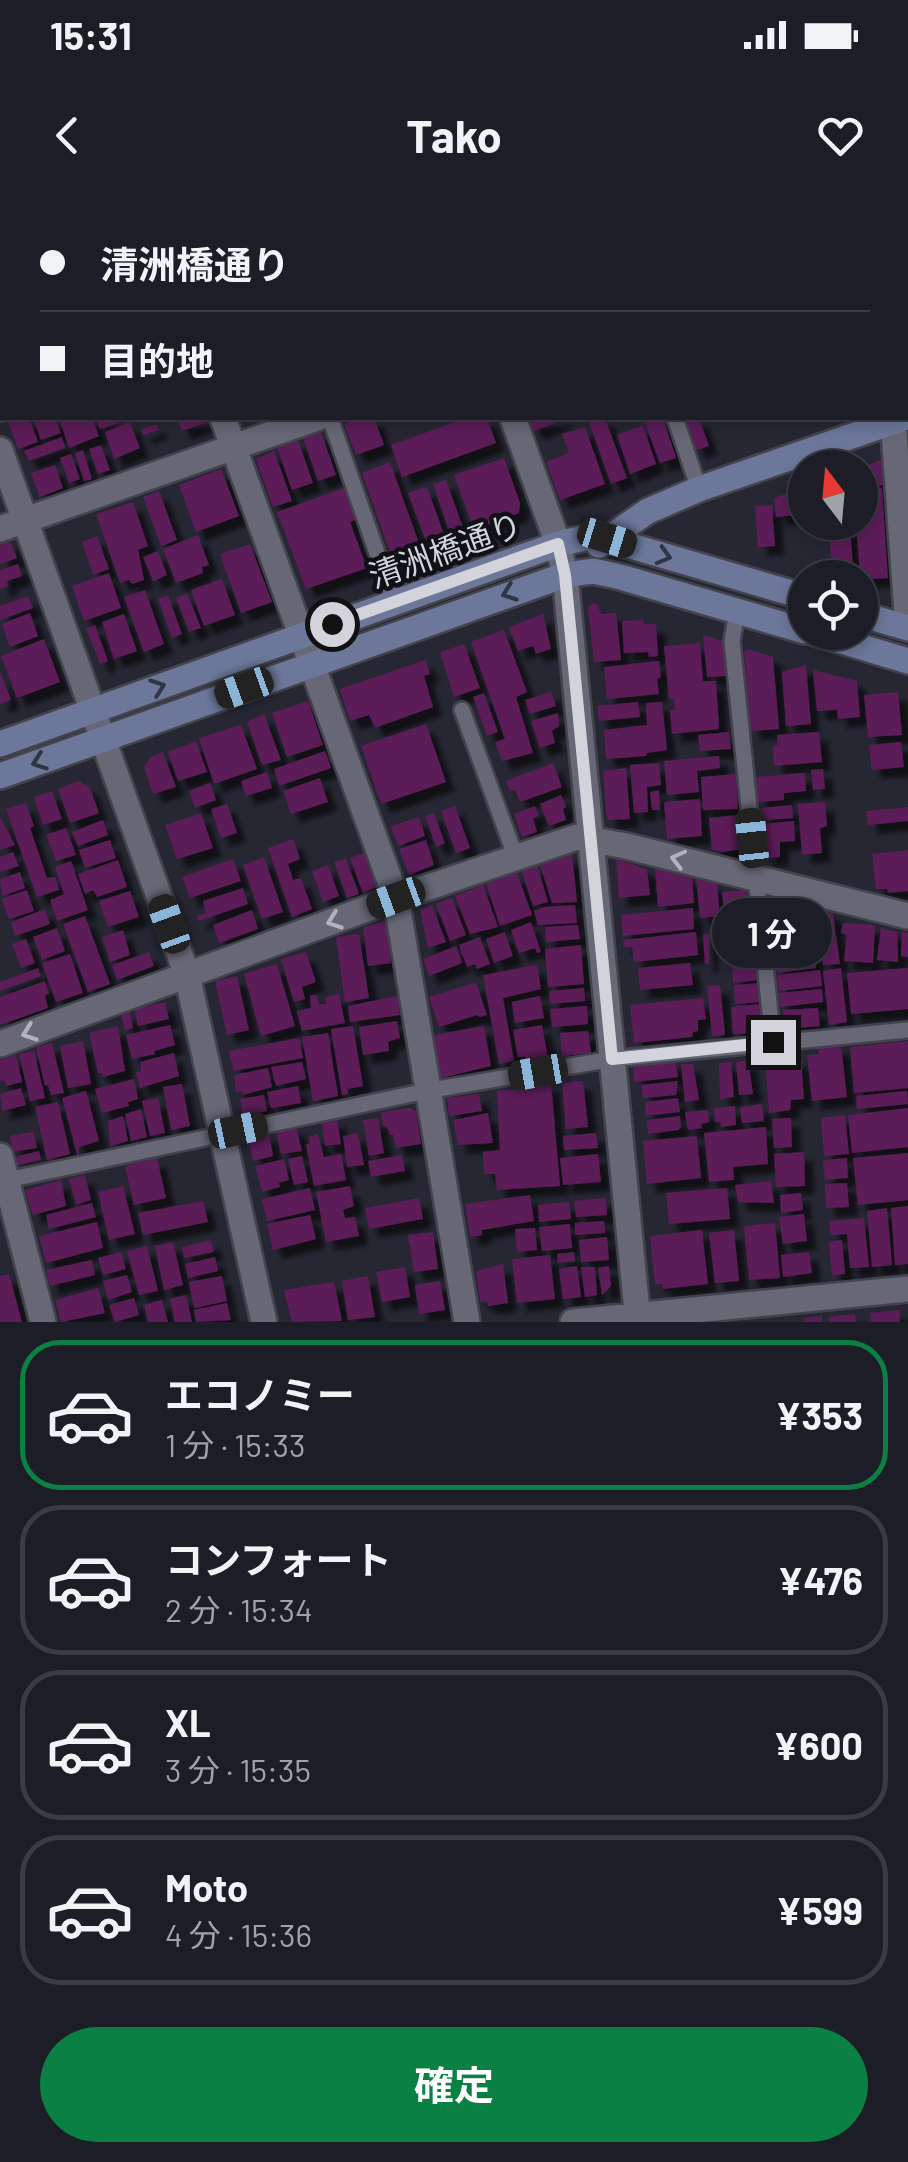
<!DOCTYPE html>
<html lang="ja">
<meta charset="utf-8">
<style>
body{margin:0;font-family:Barlow,"Noto Sans JP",sans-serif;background:#2a2a33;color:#f1f3f6;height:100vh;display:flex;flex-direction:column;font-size:38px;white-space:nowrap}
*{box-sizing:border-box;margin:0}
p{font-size:32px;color:#a0a2a7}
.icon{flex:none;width:55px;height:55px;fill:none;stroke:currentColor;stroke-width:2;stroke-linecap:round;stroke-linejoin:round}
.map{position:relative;height:1122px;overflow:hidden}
.drawer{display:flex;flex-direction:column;background:#1d1d27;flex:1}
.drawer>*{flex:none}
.top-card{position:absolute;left:0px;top:0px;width:910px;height:220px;box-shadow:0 5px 15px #0003,0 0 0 2px #3b3b44;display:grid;align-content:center;height:220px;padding:0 40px;background:#1d1d27}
.needle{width:65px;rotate:344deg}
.controls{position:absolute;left:788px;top:250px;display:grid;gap:20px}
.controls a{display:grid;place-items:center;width:90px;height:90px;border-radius:50%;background:#1d1d27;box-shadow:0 5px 15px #0003,0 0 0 2px #3b3b44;font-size:50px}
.end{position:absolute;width:45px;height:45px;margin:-22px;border:12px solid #d3d3dc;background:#111;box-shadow:0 0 0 5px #111}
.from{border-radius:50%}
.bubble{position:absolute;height:70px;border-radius:35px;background:#1d1d27;box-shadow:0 5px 15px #0003,0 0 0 2px #3b3b44;font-size:32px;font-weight:700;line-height:70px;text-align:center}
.car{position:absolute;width:30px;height:60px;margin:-30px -15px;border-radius:12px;box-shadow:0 0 8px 2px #0007;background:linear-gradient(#222 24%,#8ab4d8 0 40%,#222 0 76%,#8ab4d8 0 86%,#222 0)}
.top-card b{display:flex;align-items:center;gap:35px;height:95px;font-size:38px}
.top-card b+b{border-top:2px solid #3b3b44}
.top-card i{width:25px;height:25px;background:#f1f3f6}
ul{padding:18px 0 0;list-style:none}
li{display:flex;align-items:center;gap:30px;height:150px;margin:0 20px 15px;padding:0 20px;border:5px solid #3b3b44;border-radius:40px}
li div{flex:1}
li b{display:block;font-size:38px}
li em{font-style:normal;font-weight:700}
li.selected{border-color:#0b8043}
li>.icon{width:90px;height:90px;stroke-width:1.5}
.primary-button{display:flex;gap:20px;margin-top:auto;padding:20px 40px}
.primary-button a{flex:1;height:115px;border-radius:60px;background:#0b8043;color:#fff;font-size:40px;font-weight:700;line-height:115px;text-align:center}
.status{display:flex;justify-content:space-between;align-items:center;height:70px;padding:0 50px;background:#1d1d27;direction:ltr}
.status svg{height:28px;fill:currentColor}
header{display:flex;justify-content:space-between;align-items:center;height:130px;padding:0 40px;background:#1d1d27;font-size:45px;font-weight:700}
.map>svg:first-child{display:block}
</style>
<div class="status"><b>15:31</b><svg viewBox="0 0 49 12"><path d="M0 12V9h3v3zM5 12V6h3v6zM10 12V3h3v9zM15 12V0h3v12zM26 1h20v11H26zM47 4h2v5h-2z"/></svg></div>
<header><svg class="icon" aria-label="back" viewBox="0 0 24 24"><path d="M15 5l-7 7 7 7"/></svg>Tako<svg class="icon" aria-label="heart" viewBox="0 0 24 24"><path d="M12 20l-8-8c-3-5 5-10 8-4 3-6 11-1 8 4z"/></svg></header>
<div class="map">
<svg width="908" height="1122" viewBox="0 0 908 1122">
<defs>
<filter id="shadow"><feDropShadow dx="9" dy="9" stdDeviation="2.5" flood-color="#0009"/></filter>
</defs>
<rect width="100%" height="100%" fill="#272734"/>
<!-- building -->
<path fill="#5c1c58" filter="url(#shadow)" d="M7,218H29L38,242L18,249Z
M33,218H55L61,233L41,240Z
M59,218H92L99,236L69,248Z
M95,218H124L125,221L100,229Z
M177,218H206L208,222L182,231Z
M361,218H374L384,245L356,255L344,224Z
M466,218H487L496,243L402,277L391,245Z
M529,218H568L534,231Z
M592,218H605L627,278L611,284L588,219Z
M643,218H663L676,258L660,263Z
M685,218H699L709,246L696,250Z
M130,222L140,248L114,259L105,232Z
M157,224L159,230L143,235L141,230Z
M643,225L656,264L630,274L617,235Z
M585,227L605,284L560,300L546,262L569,253L562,234Z
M321,232L336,275L318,281L303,238Z
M62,237L65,248L29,261L24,251Z
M298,240L313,283L292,290L277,247Z
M101,245L110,270L98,274L89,249Z
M83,250L92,279L84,281L75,253Z
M274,251L292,301L273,307L256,259Z
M71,254L80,279L69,283L60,258Z
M504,258L520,303L519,313L474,330L454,275Z
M881,260L883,285L871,286L870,272L860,273V268Z
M390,262L421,349L392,358L362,273Z
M55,265L63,288L40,297L31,273Z
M221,269L239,316L196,332L179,285Z
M868,274L869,286L860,287V275Z
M446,280L465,333L451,337L433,284Z
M427,287L446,340L428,346L408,293Z
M860,287L882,288L888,378L869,379L868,376H860L856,322H860Z
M344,288L355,320L350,322L367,368L306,389L277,312Z
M805,289V314L798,315L797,290Z
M159,291L177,340L161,346L143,297Z
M794,291L796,315L776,317L774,298Z
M133,302L148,346L138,350L144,380L132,384L129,380L120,383L96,314Z
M772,305L775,346L758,347L755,306Z
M850,327L853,367L832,368L829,328Z
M198,335L209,365L202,367L203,373L176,383L163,349Z
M97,336L109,369L93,375L82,342Z
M10,341L17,358L0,364V345Z
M250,344L272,402L241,413L220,354Z
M158,351L167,375L153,381L143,357Z
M18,364L22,376L7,381L8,386L0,389V370Z
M109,373L121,408L84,421L72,386Z
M222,379L235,415L204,426L191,390Z
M145,390L164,444L144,452L124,397Z
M187,393L201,428L189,432L176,398Z
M168,395L182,434L172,438L158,399Z
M28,396L33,408L0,420V406Z
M593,403L598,405L601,414L616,413L621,460L594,462L588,407Z
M30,413L38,436L10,447L2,424Z
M124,414L137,451L114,459L102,422Z
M543,414L551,449L536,454L533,446L518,451L509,427Z
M643,420L644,424H656L658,456L649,457L648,452L624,453L622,421Z
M95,425L108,461L100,464L86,428Z
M504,430L527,492L516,497L533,553L502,561L495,542L505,539L471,442Z
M703,435L723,441L726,476L707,477Z
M44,439L60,482L17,498L1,456Z
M700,443L703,481H716L719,529L672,534L670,510H675L674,499L669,498L664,446Z
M464,444L480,488L454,497L440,452Z
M748,449L773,457L779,529L751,531L744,452Z
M425,460L430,474L424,476L433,507L375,528L369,515L350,521L340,489Z
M659,461L661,477L657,479L659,494L607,499L604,467Z
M806,465L811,524L786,526L782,472Z
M813,470L857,481L860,517L838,519L837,510L817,511Z
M0,472L11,500L0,504Z
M551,492L556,506L530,514L525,500Z
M898,492L902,535L868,537L864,495Z
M484,493L498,532L487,536L473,497Z
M308,501L323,545L287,557L272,513Z
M638,502L640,517L599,521L597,506Z
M662,502L667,550L647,553L646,556L606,559L604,530L647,525L646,503Z
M558,513L559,526L552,531L555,543L540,548L531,521Z
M264,514L281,560L262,565L247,522Z
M426,524L446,582L381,604L361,546Z
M241,525L257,569L214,584L199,538Z
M729,532L731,549L700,551L698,535Z
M819,532L822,562L774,566L773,546L778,545L777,535Z
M196,541L207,572L178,581L168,552Z
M901,542L904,567L872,570L869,545Z
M325,551L331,568L279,586L274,569Z
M163,552L176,587L153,594L144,567L151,557Z
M719,556L720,568L697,571L699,592L667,595L664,561Z
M553,563L562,587L520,602L515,590L510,591L506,581Z
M659,563L661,585L647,587L648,612L634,613L630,565Z
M626,568L630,619L607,620L603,571Z
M823,569L825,589L813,590L811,570Z
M267,572L272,588L246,596L241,581Z
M805,573L806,591L784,593V600L758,602L756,577Z
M736,574L738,609L703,610L701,577Z
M320,578L328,602L291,614L283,591Z
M79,581L90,588L99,613L70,623L58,589Z
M210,583L216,600L195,608L189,591Z
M659,590L660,610H652L650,592Z
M52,591L62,619L43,625L34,597Z
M561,595L566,607L563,609L566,620L549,626L540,604Z
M700,599L702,636L667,639L664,602Z
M825,602L827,626L820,628L822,653L802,655L798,604Z
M26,603L34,626L30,628L47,678L55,677L59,690L37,697L6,609Z
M227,604L237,633L221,638L211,609Z
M792,605L793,618L762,620L761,608Z
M455,606L470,648L456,653L441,611Z
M535,606L539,616L533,618L537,632L522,637L514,614Z
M908,607V621L868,625L866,611Z
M201,613L213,648L177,659L165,625Z
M434,613L445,643L436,647L425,616Z
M738,615L742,649L721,652L712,649L709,618Z
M0,617L15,645L0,650Z
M419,617L425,636L398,646L391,626Z
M103,620L108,635L78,646L72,632Z
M794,621L795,641L780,642V657L765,658L762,624Z
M66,628L76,655L56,661L46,635Z
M293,639L300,659L288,664L293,680L301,678L312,709L292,717L268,648Z
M110,640L116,658L85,668L79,650Z
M426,640L434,665L409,675L399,649Z
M908,650V691L888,693L887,689H876L872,654Z
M13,652L19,666L0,672V657Z
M364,653L377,687L363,693L350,658Z
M572,654L577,702L552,703L540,664Z
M264,657L283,712L262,719L243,665Z
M233,659L241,681L190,698L182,677Z
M346,659L359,694L347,698L334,662Z
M616,659L647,669L650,695L619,698Z
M118,660L127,687L97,697L93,690L85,694L78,674Z
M71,661L88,710L57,721L50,700L64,694L55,667Z
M328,665L339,696L323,702L312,671Z
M537,665L548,702L533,706L521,669Z
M655,667L692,678L694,703L658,707Z
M20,672L25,688L2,696L0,679Z
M517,673L532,715L500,726L486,684Z
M696,679L717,684L720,716L700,718Z
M483,685L498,727L470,734L455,696Z
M243,688L248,704L199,721L197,716L206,713L203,701Z
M27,690L34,711L9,719L1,699Z
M746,690L751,711L724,714L722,692Z
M130,691L139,717L108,727L99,701Z
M452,698L466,735L450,741L436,704Z
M432,705L446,742L428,748L420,709Z
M575,705L577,723L538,725L534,711L544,707Z
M693,708L694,729L623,736L621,715Z
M45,709L50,724L15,736L11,722Z
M809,709L816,768L777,773L770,714Z
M252,710L258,729L219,743L213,725Z
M825,710L833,714L840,764L823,765L816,711Z
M85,716L110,784L88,792L63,724Z
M386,721L391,763L368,766L363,727Z
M531,722L541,752L537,753L535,748L519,753L511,730Z
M843,723L875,725L873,763L844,761L847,735L841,733Z
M578,725L580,739L546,742L545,727Z
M57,728L65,751L42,760L33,737Z
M881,728L897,732L898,762L877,760Z
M123,730L130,755L110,762L102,737Z
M505,732L513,756L494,763L486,739Z
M696,732L698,755L634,762L632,747H624L623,740Z
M902,732L908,733V757L901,756Z
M359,734L369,798L345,802L336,737Z
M710,734L709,764H705L703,735Z
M480,737L490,764L477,769L475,764L467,767L459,745Z
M26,739L35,763L21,768L12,744Z
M581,745L584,784L548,787L545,749Z
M456,746L462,763L429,776L423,759Z
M149,752L154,766L117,780L112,765Z
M306,752L316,782L302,787L305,799L294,802L281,759Z
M70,754L83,793L56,802L42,763Z
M690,763L693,785L640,790L638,768Z
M277,764L295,826L261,836L244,774Z
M757,764L758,780L733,783L732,766Z
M537,765L541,789L503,798L514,861L499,864L483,775Z
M38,768L41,776L0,791V782Z
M841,768L847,822L829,825L823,771Z
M908,768V809L851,814L847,773Z
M820,770L822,786L779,791L777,775Z
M237,776L249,830L227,835L215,781Z
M45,781L49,793L45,796L48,808L0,825V797Z
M476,782L487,815L480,817L477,815L439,827L429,797Z
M760,783L761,802L735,804L734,785Z
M720,785L725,835L712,836L707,786Z
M584,788L585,801L550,804L549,791Z
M822,789L823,802L780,807L778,793Z
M339,794L345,823L302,831L297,811L311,808L310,795H317L319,804H326V797Z
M397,796L400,815L350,822L348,806Z
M540,796L544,818L515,823L512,802Z
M703,798L706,819L698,820V831L693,832L692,837L634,843L630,805Z
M165,802L169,819L138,826L134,809Z
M760,804L763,832L733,834L731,807Z
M587,806L588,824L552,827L550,809Z
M818,808L820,826L784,829L783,810Z
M130,812L133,828L125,830L121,814Z
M397,821L400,838L388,842L389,851L363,855L359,827Z
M170,825L175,845L154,851L155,854L132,859L126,835Z
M542,825L548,859L527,863L525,857H518L513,830Z
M118,826L125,871L103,877L102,873H98L89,833Z
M353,826L363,886L347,889L348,894L342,895L331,829Z
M484,826L491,866L441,878L434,835Z
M588,831L591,853L562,856L560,833Z
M328,833L338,896L313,901L302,837Z
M299,838L303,858L234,871L229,851Z
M83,841L91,884L68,888L60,846Z
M908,841V888L854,893L850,847Z
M52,843L64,893L51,895L48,885L45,886L36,847Z
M841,845L847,897L812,901L807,855L819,854L818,847Z
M34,851L45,898L30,901L19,854Z
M174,853L179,876L140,888L136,873L141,871L140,862Z
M16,855L22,882L6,886L4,880L0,881V860Z
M801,859L804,899L791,900L790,910L769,913L766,869L786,866V860Z
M748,860L753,894L739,895L736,862Z
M675,861L678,877L634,882L633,865Z
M302,862L306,879L276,886L271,867Z
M731,862L734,897L720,899L719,863Z
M681,864H693L699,900L685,902Z
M268,868L272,887L243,895L241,891L236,892L234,875Z
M134,879L138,899L128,902L129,906L102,913L95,889Z
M583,881L588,927L566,929L562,883Z
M678,881L676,895L643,898L641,885Z
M541,883H551L560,986L497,990L495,974H484L483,952L500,950L497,891L541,887Z
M182,884L190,926L171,930L163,887Z
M298,886L301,903L271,908L267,892Z
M21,888L26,905L2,911L0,894Z
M86,891L99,941L79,947L78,958L62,898Z
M907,891L908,904L857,909L856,896Z
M479,894L482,911L449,916L447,898Z
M264,895L267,911L243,915L240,899Z
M158,898L165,933L150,936L142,901Z
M678,898L680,912L646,916L645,902Z
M58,902L70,954L47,960L35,907Z
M762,904L764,921L742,923L740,907Z
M735,906L736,925L722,927L720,922H715L714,908Z
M410,908L416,911L421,944L396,948L393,935H390L387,927L383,926L381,912Z
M908,908V947L852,953L848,915Z
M141,909L147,937L131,941L125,914Z
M708,910L709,922L701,924L702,928L688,930L685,912Z
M488,913L493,943L458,945L453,920Z
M845,915L849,954L824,956L821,918Z
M123,916L128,941L110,946L108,921Z
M680,916L681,927L678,930L648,934L647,920Z
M378,918L384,953L369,956L363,920Z
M791,918L792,947L774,948L772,919Z
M337,919L341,944L325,946L321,920Z
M296,926L302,951L281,954L276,930Z
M766,927L768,964L733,967L734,980L709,982L704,933Z
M33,932L37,948L13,952L10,936Z
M269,933L273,956L253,961L248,936Z
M358,933L364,965L347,967L343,936Z
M596,933L598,948L564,950L563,936Z
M318,934L324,957L341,954L346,980L314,986L306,945L310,943L309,936Z
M697,936L701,978L647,984L643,941Z
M39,951L41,960L17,965L15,957Z
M804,952L805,986L776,987L774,954Z
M908,953V1000L858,1005L853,958Z
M598,954L601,982L563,985L560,958Z
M402,955L405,971L371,977L368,961Z
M302,956L308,982L294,985L288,959Z
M157,958L166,998L134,1005L125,966Z
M847,958L848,978L825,980L823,960Z
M284,959L289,980L279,983L280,987L262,992L255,966Z
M85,975L91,1000L76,1004L69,979Z
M61,980L66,1006L33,1015L25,990Z
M771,981L774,1003L738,1002L735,985Z
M847,983L849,1007L826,1008L825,984Z
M123,986L135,1034L109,1040L98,992Z
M350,986L354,1006L343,1010L345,1018L355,1017L359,1036L326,1042L316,992Z
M310,988L315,1010L267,1021L262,999Z
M727,988L730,1019L669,1024L666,993Z
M801,993L803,1010L781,1013L780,995Z
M530,995L534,1021L482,1030V1035L470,1037L465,1004Z
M419,998L423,1019L369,1029L365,1008Z
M606,998L607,1015L576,1017L574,1001Z
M203,1001L208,1022L143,1035L138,1013Z
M569,1002L571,1019L539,1022L538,1005Z
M92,1003L96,1017L49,1029L46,1015Z
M908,1006V1064L895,1065L891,1008Z
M887,1008L892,1065L872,1067L867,1011Z
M804,1014L807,1041L783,1044L779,1017Z
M310,1015L316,1039L273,1050L267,1024Z
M864,1018L869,1067L850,1068L847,1034L831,1035L829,1021Z
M604,1021L605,1033L575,1035V1023Z
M97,1022L103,1048L46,1063L39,1036Z
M775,1023L780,1078L749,1080L744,1026Z
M570,1024L572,1048L542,1051L539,1027Z
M535,1028L537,1050L517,1052L515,1029Z
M702,1030L708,1084L663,1089L662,1084H655L650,1036Z
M734,1030L739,1081L715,1083L709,1033Z
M433,1032L438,1069L414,1072L408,1035Z
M607,1037L609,1060L581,1062L579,1040Z
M211,1040L214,1052L184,1058L182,1047Z
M842,1040L845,1074L832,1075L829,1042Z
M173,1042L183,1085L164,1090L155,1046Z
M147,1046L158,1091L139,1095L127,1051Z
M121,1052L126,1069L103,1075L98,1058Z
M574,1052L575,1061L558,1063L557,1054Z
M809,1052L812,1073L783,1077L781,1055Z
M550,1055L555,1099L517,1103L512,1059Z
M215,1057L218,1071L188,1078L185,1064Z
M92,1060L95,1075L50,1086L46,1070Z
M503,1064L508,1103L488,1106L487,1102H480L476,1071Z
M577,1066L581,1097L563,1099L559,1069Z
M609,1066L611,1086L602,1095L598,1068Z
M405,1067L410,1097L382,1102L376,1072Z
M581,1067H595L597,1095L585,1097Z
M9,1074L22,1122H0V1076Z
M127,1075L132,1092L108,1100L103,1081Z
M222,1076L227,1101L194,1108L189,1082Z
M368,1076L375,1117L348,1120L342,1081Z
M440,1081L445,1110L419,1114L415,1085Z
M334,1082L342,1121L292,1122L284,1090Z
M98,1088L105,1113L61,1122L55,1100Z
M186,1095L192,1122H175L170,1099Z
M134,1098L139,1115L115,1122L109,1105Z
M162,1100L168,1122H148L144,1105Z
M227,1103L231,1120L196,1122L194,1110Z
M899,1110L900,1122H871L870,1113Z
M855,1114L856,1122H829V1117Z
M822,1116V1122H804V1118Z"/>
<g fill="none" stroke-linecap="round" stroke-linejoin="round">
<defs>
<path id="lane" d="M320,0L321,2
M330,218L394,402
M675,218L699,289
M737,411L732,441L773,842
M462,510L516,658
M7,980L426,891L612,859L908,830"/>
<path id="street" d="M144,0L145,2
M437,0V2
M826,0L827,2
M569,2L576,0
M0,208L2,207
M223,218L396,698L467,1122
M513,218L558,344L565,375L638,1122
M893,218L908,427
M0,250L187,775L264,1122
M0,329L317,218
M0,844L396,698L577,637L626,646L908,716
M0,956L43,1122
M573,1122L908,1089"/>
<path id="secondary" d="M599,345L648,311L699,289L904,218
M860,414L908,428
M812,432L908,461
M0,544L558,344L584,338L607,339L805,397
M0,576L565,375L593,371L617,376L805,431"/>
</defs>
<!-- lane casing -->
<use href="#lane" stroke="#43434d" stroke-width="20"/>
<!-- street casing -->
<use href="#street" stroke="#43434d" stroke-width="30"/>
<!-- secondary casing -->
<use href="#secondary" stroke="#43434d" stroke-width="30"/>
<!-- lane -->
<use href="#lane" stroke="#676776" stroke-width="15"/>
<!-- street -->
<use href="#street" stroke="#676776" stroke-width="25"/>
<!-- secondary -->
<use href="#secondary" stroke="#6c779a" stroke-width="25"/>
</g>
<!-- one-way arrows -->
<defs><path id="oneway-chevron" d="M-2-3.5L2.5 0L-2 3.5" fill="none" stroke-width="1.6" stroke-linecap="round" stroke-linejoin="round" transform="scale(2.5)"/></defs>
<g stroke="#303544">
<use href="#oneway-chevron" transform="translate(664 356) rotate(16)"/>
<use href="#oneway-chevron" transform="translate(509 393) rotate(160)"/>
<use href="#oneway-chevron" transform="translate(158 487) rotate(-20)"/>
<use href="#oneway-chevron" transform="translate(39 562) rotate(160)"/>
</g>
<g stroke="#b3b3bd">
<use href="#oneway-chevron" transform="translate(678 659) rotate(-166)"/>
<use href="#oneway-chevron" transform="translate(334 721) rotate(160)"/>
<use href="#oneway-chevron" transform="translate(29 833) rotate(160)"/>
</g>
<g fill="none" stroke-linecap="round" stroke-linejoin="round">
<!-- route -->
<path stroke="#d3d3dc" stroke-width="12" d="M332,424L558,344L565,375L612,859L773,842"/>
</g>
<g text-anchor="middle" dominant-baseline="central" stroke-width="9" stroke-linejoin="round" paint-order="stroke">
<!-- street labels -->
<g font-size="32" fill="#d3d3dc" stroke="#101116">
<text transform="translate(445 349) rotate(-20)">清洲橋通り</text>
</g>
</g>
</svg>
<div class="controls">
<a><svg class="needle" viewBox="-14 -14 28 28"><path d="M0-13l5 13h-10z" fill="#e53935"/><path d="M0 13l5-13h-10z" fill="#a0a2a7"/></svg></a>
<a><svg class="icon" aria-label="locate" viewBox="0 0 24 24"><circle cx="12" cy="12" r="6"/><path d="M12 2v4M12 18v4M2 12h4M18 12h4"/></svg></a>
</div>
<i class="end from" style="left:332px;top:424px"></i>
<i class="end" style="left:773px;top:842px"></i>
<div class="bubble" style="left:712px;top:698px;width:120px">1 分</div>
<i class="car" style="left:607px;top:338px;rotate:107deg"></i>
<i class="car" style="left:244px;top:488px;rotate:250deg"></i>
<i class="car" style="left:752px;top:638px;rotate:354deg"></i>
<i class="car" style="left:396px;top:698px;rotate:250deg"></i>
<i class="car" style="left:169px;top:724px;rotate:340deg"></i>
<i class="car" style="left:538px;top:872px;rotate:260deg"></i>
<i class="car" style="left:238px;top:930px;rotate:78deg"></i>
<div class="top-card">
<b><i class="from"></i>清洲橋通り</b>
<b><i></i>目的地</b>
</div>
</div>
<section class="drawer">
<ul>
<li class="selected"><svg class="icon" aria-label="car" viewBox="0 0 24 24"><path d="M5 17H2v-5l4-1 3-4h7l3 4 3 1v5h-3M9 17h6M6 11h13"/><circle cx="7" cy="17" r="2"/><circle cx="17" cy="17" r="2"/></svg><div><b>エコノミー</b><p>1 分 · 15:33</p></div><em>¥353</em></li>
<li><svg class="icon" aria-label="car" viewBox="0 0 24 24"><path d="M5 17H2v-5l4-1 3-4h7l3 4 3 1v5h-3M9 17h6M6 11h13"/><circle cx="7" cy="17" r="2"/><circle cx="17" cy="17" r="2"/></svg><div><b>コンフォート</b><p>2 分 · 15:34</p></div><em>¥476</em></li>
<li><svg class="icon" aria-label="car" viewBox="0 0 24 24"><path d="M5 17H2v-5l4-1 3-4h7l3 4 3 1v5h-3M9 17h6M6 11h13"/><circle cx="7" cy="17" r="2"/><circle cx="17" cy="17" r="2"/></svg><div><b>XL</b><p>3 分 · 15:35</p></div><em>¥600</em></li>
<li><svg class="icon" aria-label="car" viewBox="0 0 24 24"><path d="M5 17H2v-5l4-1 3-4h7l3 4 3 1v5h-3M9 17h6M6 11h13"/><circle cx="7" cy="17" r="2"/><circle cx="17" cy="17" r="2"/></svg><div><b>Moto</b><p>4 分 · 15:36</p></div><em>¥599</em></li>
</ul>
<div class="primary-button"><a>確定</a></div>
</section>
